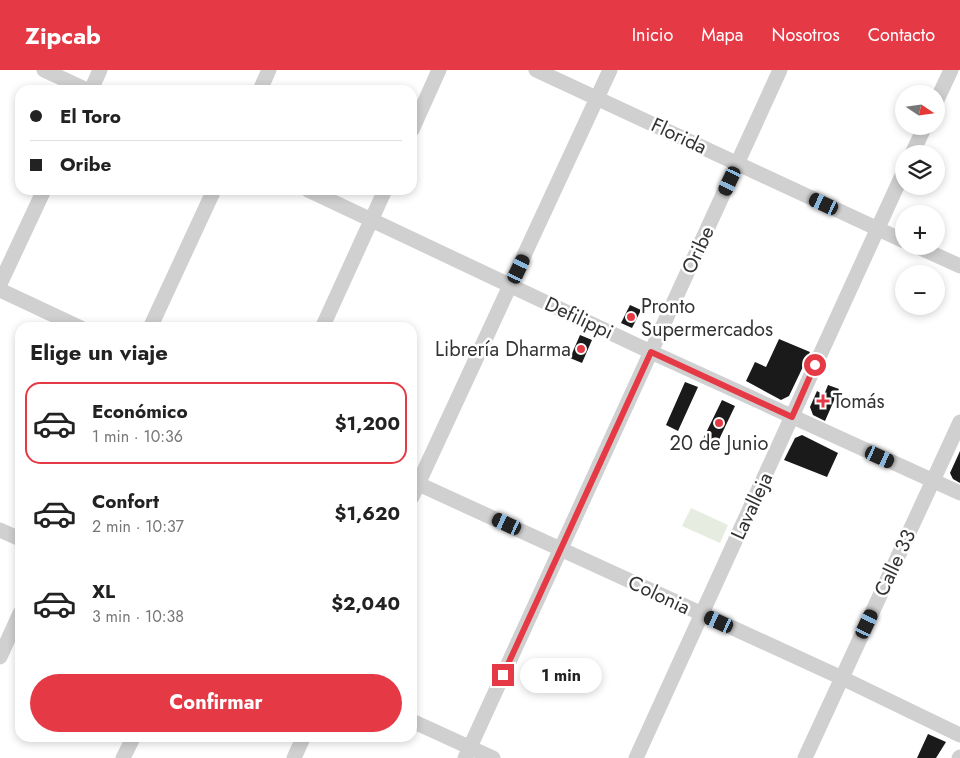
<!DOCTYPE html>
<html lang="es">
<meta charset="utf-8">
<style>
body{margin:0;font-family:Jost,sans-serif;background:#f6f6f6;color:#222;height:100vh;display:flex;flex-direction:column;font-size:19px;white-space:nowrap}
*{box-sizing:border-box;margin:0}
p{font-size:16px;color:#767676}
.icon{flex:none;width:28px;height:28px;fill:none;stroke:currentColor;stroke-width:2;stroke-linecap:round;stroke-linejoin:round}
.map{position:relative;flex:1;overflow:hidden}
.drawer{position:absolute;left:15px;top:252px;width:402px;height:420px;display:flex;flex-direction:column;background:#fff;border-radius:15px;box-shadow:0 2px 8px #0003}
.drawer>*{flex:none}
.guide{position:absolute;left:15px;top:15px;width:402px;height:110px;border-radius:15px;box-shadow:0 2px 8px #0003;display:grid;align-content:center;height:110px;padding:0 15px;background:#fff}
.needle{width:32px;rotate:103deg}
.tools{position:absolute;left:895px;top:15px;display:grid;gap:10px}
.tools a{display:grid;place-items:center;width:50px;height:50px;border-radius:50%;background:#fff;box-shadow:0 2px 8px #0003;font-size:25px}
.end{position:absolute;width:22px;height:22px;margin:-11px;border:6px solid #e63946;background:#fff;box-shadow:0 0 0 2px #fff}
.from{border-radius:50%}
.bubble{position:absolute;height:35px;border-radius:18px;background:#fff;box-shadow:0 2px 8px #0003;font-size:16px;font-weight:700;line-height:35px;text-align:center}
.car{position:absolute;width:15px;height:30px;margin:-15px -8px;border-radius:6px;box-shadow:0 0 4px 1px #0007;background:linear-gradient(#222 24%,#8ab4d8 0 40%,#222 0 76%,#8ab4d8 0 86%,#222 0)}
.guide b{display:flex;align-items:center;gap:18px;height:48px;font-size:19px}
.guide b+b{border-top:1px solid #e0e0e0}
.guide i{width:12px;height:12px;background:#222}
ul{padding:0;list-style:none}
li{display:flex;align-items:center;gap:15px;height:82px;margin:0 10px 8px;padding:0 5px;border:2px solid transparent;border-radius:15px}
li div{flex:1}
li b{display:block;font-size:19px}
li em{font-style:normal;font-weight:700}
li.on{border-color:#e63946}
li>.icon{width:45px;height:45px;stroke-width:1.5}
h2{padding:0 15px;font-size:22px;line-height:60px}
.cta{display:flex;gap:10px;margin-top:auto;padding:10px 15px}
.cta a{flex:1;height:58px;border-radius:30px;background:#e63946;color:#fff;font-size:20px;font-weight:700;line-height:58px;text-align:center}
header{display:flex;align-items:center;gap:30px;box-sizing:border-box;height:70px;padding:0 25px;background:#e63946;color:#fff}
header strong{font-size:24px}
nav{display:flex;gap:28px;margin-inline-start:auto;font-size:18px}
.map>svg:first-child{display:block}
</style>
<header>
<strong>Zipcab</strong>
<nav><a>Inicio</a><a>Mapa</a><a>Nosotros</a><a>Contacto</a></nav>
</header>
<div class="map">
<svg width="960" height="688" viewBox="0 0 960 688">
<rect width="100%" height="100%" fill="#fff"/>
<!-- green -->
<path fill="#e6ecdf" d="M691,438L728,455L720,473L682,456Z"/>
<!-- building -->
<path fill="#1a1a1a" d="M630,235L641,240L632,258L621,253Z
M580,265L592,270L582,293L570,288Z
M779,269L810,282L789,326L781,330L746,311L755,292L766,297Z
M685,312L698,317L678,361L666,355Z
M828,315L839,319L825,351L813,345L810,337L817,321L824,325Z
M722,330L735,336L716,376L703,369Z
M802,365L838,383L827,407L784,390L795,368Z
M960,381V413L953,409L950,403Z
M928,664L946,672L936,688H917Z"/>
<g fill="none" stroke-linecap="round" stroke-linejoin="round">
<!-- minor -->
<path stroke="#d0d0d0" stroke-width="15" d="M44,0L87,20
M536,0L904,171
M91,20L100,0
M260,20L269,0
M936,32L951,0
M412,60L439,0
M912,84L925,56
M308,120L651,282L960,423
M916,176L960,196
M0,214L44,120
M0,220L81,258
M150,258L214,120
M322,258L385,120
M412,411L842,608L960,665
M412,427L610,0
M0,460L20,469
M0,587L20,543
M412,651L493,688
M123,688L133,668
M294,688L303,668
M465,688L780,0
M636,688L904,101
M805,688L960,352
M959,688L960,687"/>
</g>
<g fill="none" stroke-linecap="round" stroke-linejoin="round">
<!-- route -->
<path stroke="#e63946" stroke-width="6" d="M503,605L651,282L792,347L815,295"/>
</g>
<!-- markers -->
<g fill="#e63946" stroke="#fff" stroke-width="2">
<circle cx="631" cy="247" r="5"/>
<circle cx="581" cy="279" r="5"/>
<path d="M820.5 323.5h5v5h5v5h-5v5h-5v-5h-5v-5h5z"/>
<circle cx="719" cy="353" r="5"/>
</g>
<g text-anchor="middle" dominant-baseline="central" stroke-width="5" stroke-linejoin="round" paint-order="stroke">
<!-- street labels -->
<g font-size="20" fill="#333" stroke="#fff">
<text transform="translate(679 66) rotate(25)">Florida</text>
<text transform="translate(698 180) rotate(-65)">Oribe</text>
<text transform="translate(579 248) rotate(25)">Defilippi</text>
<text transform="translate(752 436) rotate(-65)">Lavalleja</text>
<text transform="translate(895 493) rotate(-65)">Calle 33</text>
<text transform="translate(659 525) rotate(25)">Colonia</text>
</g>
<!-- poi labels -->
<g font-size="20" fill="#333" stroke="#fff" text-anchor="start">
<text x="641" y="236">Pronto<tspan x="641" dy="23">Supermercados</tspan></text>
<text x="571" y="279" text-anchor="end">Librería Dharma</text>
<text x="833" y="331">Tomás</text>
<text x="719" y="373" text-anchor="middle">20 de Junio</text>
</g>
</g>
</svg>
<div class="tools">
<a><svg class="needle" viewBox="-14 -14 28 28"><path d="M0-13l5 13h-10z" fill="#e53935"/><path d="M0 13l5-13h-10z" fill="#767676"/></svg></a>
<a><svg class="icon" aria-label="layers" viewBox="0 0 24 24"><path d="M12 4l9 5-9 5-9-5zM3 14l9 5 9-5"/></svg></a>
<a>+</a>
<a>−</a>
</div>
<i class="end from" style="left:815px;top:295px"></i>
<i class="end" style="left:503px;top:605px"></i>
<div class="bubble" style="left:520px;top:588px;width:82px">1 min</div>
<i class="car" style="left:730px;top:111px;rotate:205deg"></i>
<i class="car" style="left:824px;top:134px;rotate:295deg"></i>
<i class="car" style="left:519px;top:199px;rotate:25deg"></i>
<i class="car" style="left:880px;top:387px;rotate:115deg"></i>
<i class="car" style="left:507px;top:454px;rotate:295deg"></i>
<i class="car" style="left:719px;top:552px;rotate:295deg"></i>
<i class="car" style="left:867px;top:554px;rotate:25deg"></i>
<div class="guide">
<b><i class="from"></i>El Toro</b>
<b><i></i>Oribe</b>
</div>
<section class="drawer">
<h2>Elige un viaje</h2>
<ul>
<li class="on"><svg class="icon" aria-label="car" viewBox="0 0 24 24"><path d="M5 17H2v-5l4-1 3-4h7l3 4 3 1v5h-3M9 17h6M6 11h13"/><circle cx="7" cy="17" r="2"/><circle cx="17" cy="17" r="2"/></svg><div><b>Económico</b><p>1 min · 10:36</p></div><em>$1,200</em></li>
<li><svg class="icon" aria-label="car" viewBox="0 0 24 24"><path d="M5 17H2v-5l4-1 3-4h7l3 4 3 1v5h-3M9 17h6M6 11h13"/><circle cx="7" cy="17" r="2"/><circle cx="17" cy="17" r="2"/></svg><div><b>Confort</b><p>2 min · 10:37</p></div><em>$1,620</em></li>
<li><svg class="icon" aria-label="car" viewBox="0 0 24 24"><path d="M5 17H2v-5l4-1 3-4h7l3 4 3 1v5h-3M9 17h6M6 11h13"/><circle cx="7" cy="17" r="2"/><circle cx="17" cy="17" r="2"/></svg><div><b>XL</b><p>3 min · 10:38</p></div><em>$2,040</em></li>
</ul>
<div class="cta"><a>Confirmar</a></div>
</section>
</div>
